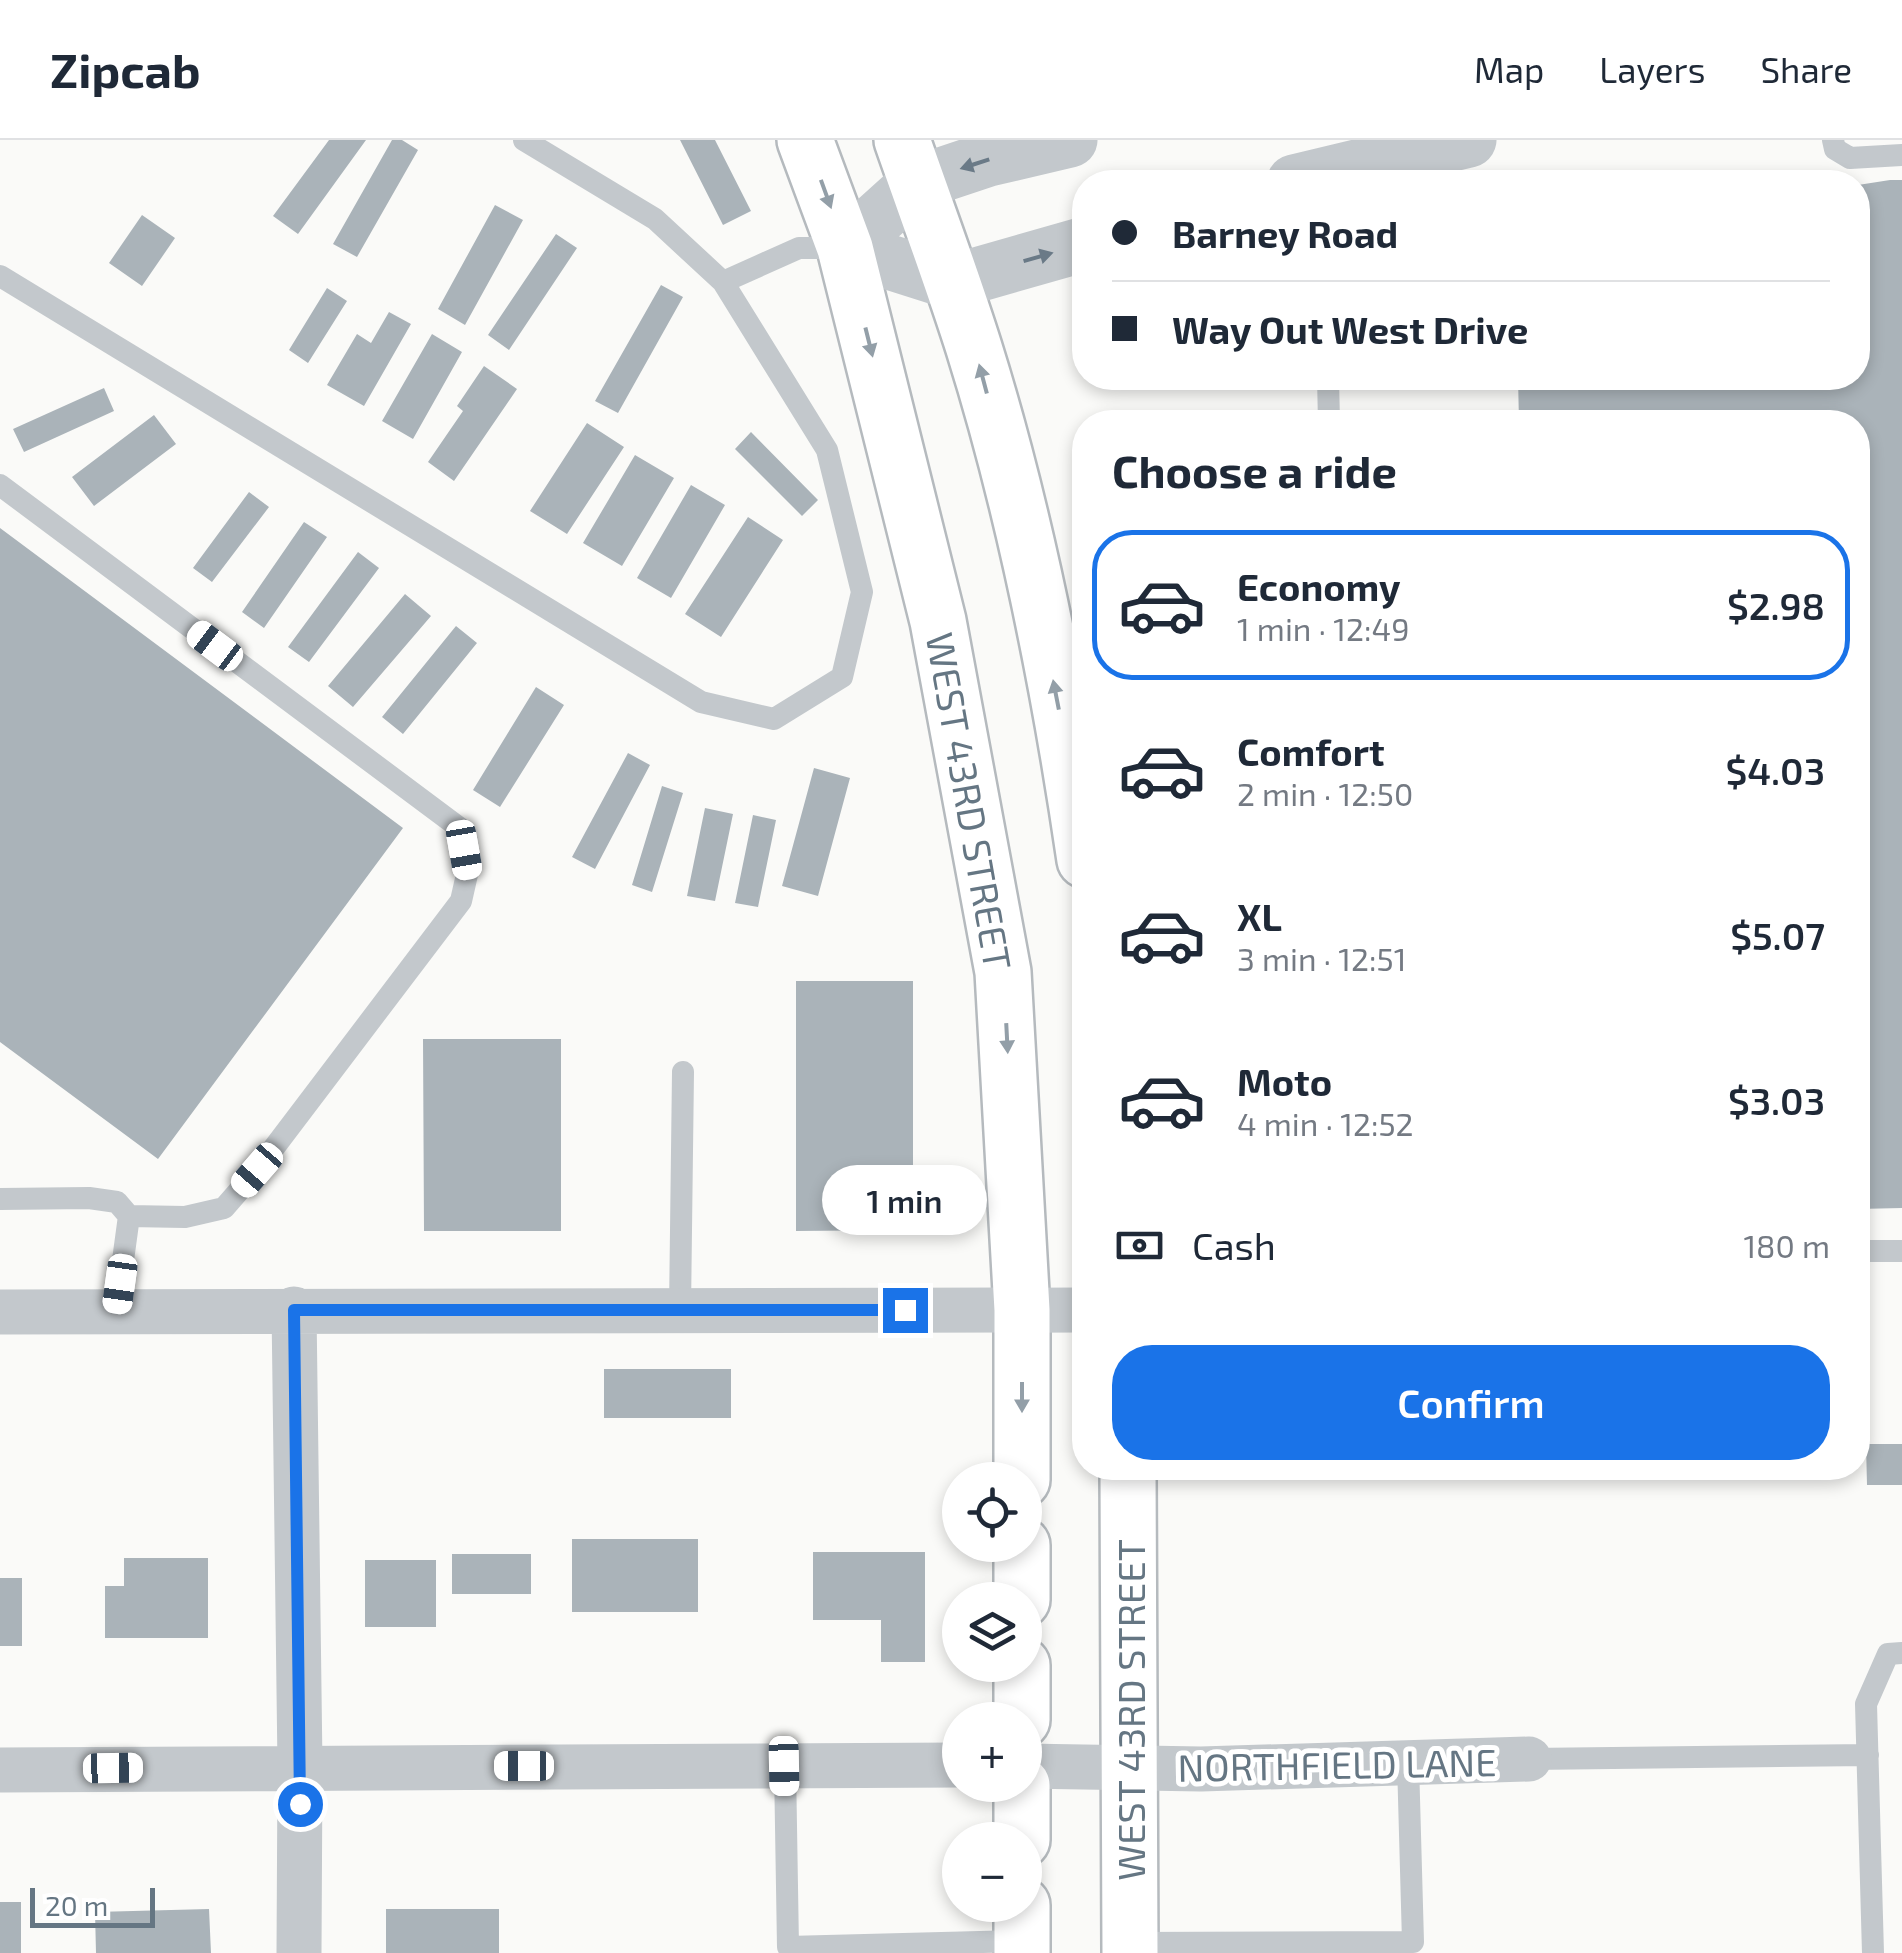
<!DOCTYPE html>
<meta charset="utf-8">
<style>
body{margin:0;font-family:"Exo 2",sans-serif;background:#f2f2f3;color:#1f2937;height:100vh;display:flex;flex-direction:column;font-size:38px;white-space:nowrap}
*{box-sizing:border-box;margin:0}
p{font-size:32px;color:#747a83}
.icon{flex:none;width:55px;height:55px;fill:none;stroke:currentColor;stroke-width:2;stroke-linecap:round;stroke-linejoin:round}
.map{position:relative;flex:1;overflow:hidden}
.side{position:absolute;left:1072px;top:270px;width:798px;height:1070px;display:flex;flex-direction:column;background:#fff;border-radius:40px;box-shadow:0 5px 15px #0003}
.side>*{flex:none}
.banner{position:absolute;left:1072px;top:30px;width:798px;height:220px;border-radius:40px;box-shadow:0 5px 15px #0003;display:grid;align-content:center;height:220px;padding:0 40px;background:#fff}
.buttons{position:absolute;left:942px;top:1322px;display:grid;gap:20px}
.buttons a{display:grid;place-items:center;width:100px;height:100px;border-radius:50%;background:#fff;box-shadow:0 5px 15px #0003;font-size:50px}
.scale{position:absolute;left:30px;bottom:25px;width:125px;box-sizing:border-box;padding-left:10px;border:5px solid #657683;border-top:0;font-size:28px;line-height:35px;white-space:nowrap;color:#657683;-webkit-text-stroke:8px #fff;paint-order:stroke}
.end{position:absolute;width:45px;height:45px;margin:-22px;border:12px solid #1a73e8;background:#fff;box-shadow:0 0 0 5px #fff}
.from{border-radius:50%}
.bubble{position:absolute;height:70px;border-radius:35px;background:#fff;box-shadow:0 5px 15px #0003;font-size:32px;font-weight:600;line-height:70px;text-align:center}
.car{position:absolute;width:30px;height:60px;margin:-30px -15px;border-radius:12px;box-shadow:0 0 8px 2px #0007;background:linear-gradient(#fff 24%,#345 0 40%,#fff 0 76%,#345 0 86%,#fff 0)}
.banner b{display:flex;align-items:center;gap:35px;height:95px;font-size:38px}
.banner b+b{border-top:2px solid #e0e1e3}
.banner i{width:25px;height:25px;background:#1f2937}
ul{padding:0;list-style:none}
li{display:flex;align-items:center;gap:30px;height:150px;margin:0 20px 15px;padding:0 20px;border:5px solid transparent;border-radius:40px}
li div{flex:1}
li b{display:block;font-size:38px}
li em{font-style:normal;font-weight:600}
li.current{border-color:#1a73e8}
li>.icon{width:90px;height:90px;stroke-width:1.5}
h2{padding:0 40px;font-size:45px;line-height:120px}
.pay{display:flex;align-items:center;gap:25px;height:110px;padding:0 40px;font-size:38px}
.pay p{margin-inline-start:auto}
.cta{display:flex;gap:20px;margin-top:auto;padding:20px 40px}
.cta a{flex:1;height:115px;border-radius:40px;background:#1a73e8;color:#fff;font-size:40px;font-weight:600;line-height:115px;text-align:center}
header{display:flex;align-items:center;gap:60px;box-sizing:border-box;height:140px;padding:0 50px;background:#fff;border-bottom:2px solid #e0e1e3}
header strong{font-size:48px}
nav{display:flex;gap:55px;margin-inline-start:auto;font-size:35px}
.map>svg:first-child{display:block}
</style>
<header>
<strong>Zipcab</strong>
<nav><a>Map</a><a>Layers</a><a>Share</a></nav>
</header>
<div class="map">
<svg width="1902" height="1813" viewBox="0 0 1902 1813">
<rect width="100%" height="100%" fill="#fafaf8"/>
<!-- building -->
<path fill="#aab3b9" d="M329,0H366L298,94L273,76Z
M392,0H402L418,10L357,117L333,104Z
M680,0H715L751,71L723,85Z
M1890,40H1902V1068L1858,1069V282H1519L1518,238H1858V45Z
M495,65L523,80L465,185L438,169Z
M142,75L175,98L142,146L109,123Z
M556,94L577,108L509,210L488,195Z
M661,145L683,157L618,273L595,261Z
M327,148L347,161L308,223L289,210Z
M389,172L411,184L364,266L327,245L357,194L371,203Z
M432,194L462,212L413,299L382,281Z
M484,226L517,249L454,341L428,322L463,271L457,266Z
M104,248L114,271L24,312L13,289Z
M154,275L176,304L94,366L72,337Z
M587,283L624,307L567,394L530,371Z
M751,292L818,360L802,376L735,309Z
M635,315L674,338L622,426L583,403Z
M691,345L725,365L671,458L637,438Z
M249,352L269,367L212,442L193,428Z
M748,377L783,400L721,497L685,474Z
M304,382L327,397L264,488L242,472Z
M0,388L403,688L158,1019L0,902Z
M358,412L379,428L309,522L288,507Z
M405,454L431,476L353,567L328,546Z
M456,486L477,503L403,594L382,577Z
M536,547L564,565L500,667L473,650Z
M628,613L650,625L595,729L572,717Z
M814,628L850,638L818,756L782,746Z
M662,646L683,653L652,752L632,745Z
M705,668L733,674L715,761L687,756Z
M753,675L776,680L758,767L735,763Z
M796,841H913V1090L796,1091Z
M423,899H561V1091H424Z
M604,1229H731V1278H604Z
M1866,1304H1902V1345H1867Z
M572,1399H698V1472H572Z
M813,1412H925V1522H881V1480H813Z
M452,1414H531V1454H452Z
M124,1418H208V1498H105V1446H124Z
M365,1420H436V1487H365Z
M0,1438H22V1506H0Z
M0,1762H21V1813H0Z
M209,1769L211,1813H96L95,1772Z
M386,1769H499V1813H386Z"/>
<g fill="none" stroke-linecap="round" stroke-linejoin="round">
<defs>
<path id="primary" d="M805,0L845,108L938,481L1003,832L1022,1170V1340
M902,0C926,69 952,138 974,208C1026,374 1060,549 1085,720
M1128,1328L1130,1813
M1022,1405V1460
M1022,1525V1580
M1022,1645V1700
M1022,1765V1813"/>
</defs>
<!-- primary casing -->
<use href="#primary" stroke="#b5babe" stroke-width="60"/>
<!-- service -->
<path stroke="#c3c8cc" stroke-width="22" d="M524,0L655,79L723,142
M1833,0L1835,9L1850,18L1902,15
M0,136L701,562L774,579L842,537L862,452L827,310L723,142L799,108H845
M1328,238L1329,282
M0,345L461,689L468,730L461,761L257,1030L224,1068L185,1077L129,1076L116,1172
M0,1059L89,1058L117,1062L129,1076
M1858,1111H1902
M680,1170L683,932
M1529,1619L1868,1615
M785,1626L788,1807L1022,1801
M1130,1803L1413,1802L1408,1622
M1873,1813L1866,1564L1888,1514L1902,1513"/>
<!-- minor -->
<path stroke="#c3c8cc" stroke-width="45" d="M294,1169L300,1626L299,1813
M0,1172L1085,1170
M1025,1626L1201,1629L1529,1619
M0,1630L960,1625"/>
<!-- tertiary -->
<path stroke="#c3c8cc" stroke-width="55" d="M1294,42L1469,0
M845,108L917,43L989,19L1070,0
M845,108L952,142L1085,104"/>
<!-- primary -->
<use href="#primary" stroke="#fff" stroke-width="55"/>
</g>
<!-- one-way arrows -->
<defs><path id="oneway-solid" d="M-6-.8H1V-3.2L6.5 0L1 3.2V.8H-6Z" transform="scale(2.5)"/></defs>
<g fill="#6a7a87">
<use href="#oneway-solid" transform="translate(975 24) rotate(162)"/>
<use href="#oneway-solid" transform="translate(1038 117) rotate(-16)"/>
</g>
<g fill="#939fa8">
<use href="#oneway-solid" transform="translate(826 54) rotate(70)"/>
<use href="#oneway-solid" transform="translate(869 202) rotate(76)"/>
<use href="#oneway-solid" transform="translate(983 239) rotate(-105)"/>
<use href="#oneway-solid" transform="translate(1056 555) rotate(-101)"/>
<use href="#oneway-solid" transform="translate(1007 898) rotate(87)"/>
<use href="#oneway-solid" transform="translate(1022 1257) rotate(90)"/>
</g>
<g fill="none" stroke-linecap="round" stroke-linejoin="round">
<!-- route -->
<path stroke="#1a73e8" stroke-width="12" d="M300,1664L294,1170H905"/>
</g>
<g text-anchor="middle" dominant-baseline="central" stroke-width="10" stroke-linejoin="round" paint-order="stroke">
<!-- street labels -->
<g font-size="38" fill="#657683" stroke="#fff">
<text transform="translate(970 661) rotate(80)">WEST 43RD STREET</text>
<text transform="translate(1130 1570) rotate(-90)">WEST 43RD STREET</text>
<text transform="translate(1337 1624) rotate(-1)">NORTHFIELD LANE</text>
</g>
</g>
</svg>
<div class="buttons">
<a><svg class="icon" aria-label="locate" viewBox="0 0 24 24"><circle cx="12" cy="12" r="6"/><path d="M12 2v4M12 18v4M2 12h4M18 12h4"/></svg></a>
<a><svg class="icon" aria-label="layers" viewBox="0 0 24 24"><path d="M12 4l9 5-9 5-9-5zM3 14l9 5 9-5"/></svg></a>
<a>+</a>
<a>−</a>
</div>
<div class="scale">20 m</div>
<i class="end from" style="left:300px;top:1664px"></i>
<i class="end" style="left:905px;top:1170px"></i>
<div class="bubble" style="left:822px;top:1025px;width:165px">1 min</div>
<i class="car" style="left:215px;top:506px;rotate:307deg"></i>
<i class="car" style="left:464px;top:710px;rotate:170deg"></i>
<i class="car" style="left:257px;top:1030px;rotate:221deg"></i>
<i class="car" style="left:120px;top:1144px;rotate:188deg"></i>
<i class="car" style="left:524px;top:1626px;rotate:270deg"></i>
<i class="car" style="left:784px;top:1626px;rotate:179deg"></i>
<i class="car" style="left:113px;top:1628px;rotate:89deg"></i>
<div class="banner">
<b><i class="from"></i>Barney Road</b>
<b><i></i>Way Out West Drive</b>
</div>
<section class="side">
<h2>Choose a ride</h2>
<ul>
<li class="current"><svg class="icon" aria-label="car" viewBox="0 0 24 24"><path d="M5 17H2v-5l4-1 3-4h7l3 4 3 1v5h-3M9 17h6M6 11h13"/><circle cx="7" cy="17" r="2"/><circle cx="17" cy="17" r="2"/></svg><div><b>Economy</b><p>1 min · 12:49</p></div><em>$2.98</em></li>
<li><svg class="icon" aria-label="car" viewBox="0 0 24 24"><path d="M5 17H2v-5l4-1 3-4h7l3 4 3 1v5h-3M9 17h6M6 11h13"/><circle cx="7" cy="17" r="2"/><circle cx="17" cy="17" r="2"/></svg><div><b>Comfort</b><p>2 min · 12:50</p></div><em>$4.03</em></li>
<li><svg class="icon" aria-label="car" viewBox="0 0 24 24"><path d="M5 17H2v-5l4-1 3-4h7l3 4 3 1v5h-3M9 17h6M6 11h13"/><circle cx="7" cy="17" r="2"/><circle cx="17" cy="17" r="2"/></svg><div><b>XL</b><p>3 min · 12:51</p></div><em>$5.07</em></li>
<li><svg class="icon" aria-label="car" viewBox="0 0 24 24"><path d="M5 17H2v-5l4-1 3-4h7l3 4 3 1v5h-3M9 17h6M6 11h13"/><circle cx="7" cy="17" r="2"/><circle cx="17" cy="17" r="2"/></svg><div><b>Moto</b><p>4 min · 12:52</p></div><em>$3.03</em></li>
</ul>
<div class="pay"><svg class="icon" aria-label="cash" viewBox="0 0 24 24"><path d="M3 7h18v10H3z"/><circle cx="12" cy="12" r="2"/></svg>Cash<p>180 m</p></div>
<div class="cta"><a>Confirm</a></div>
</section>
</div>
